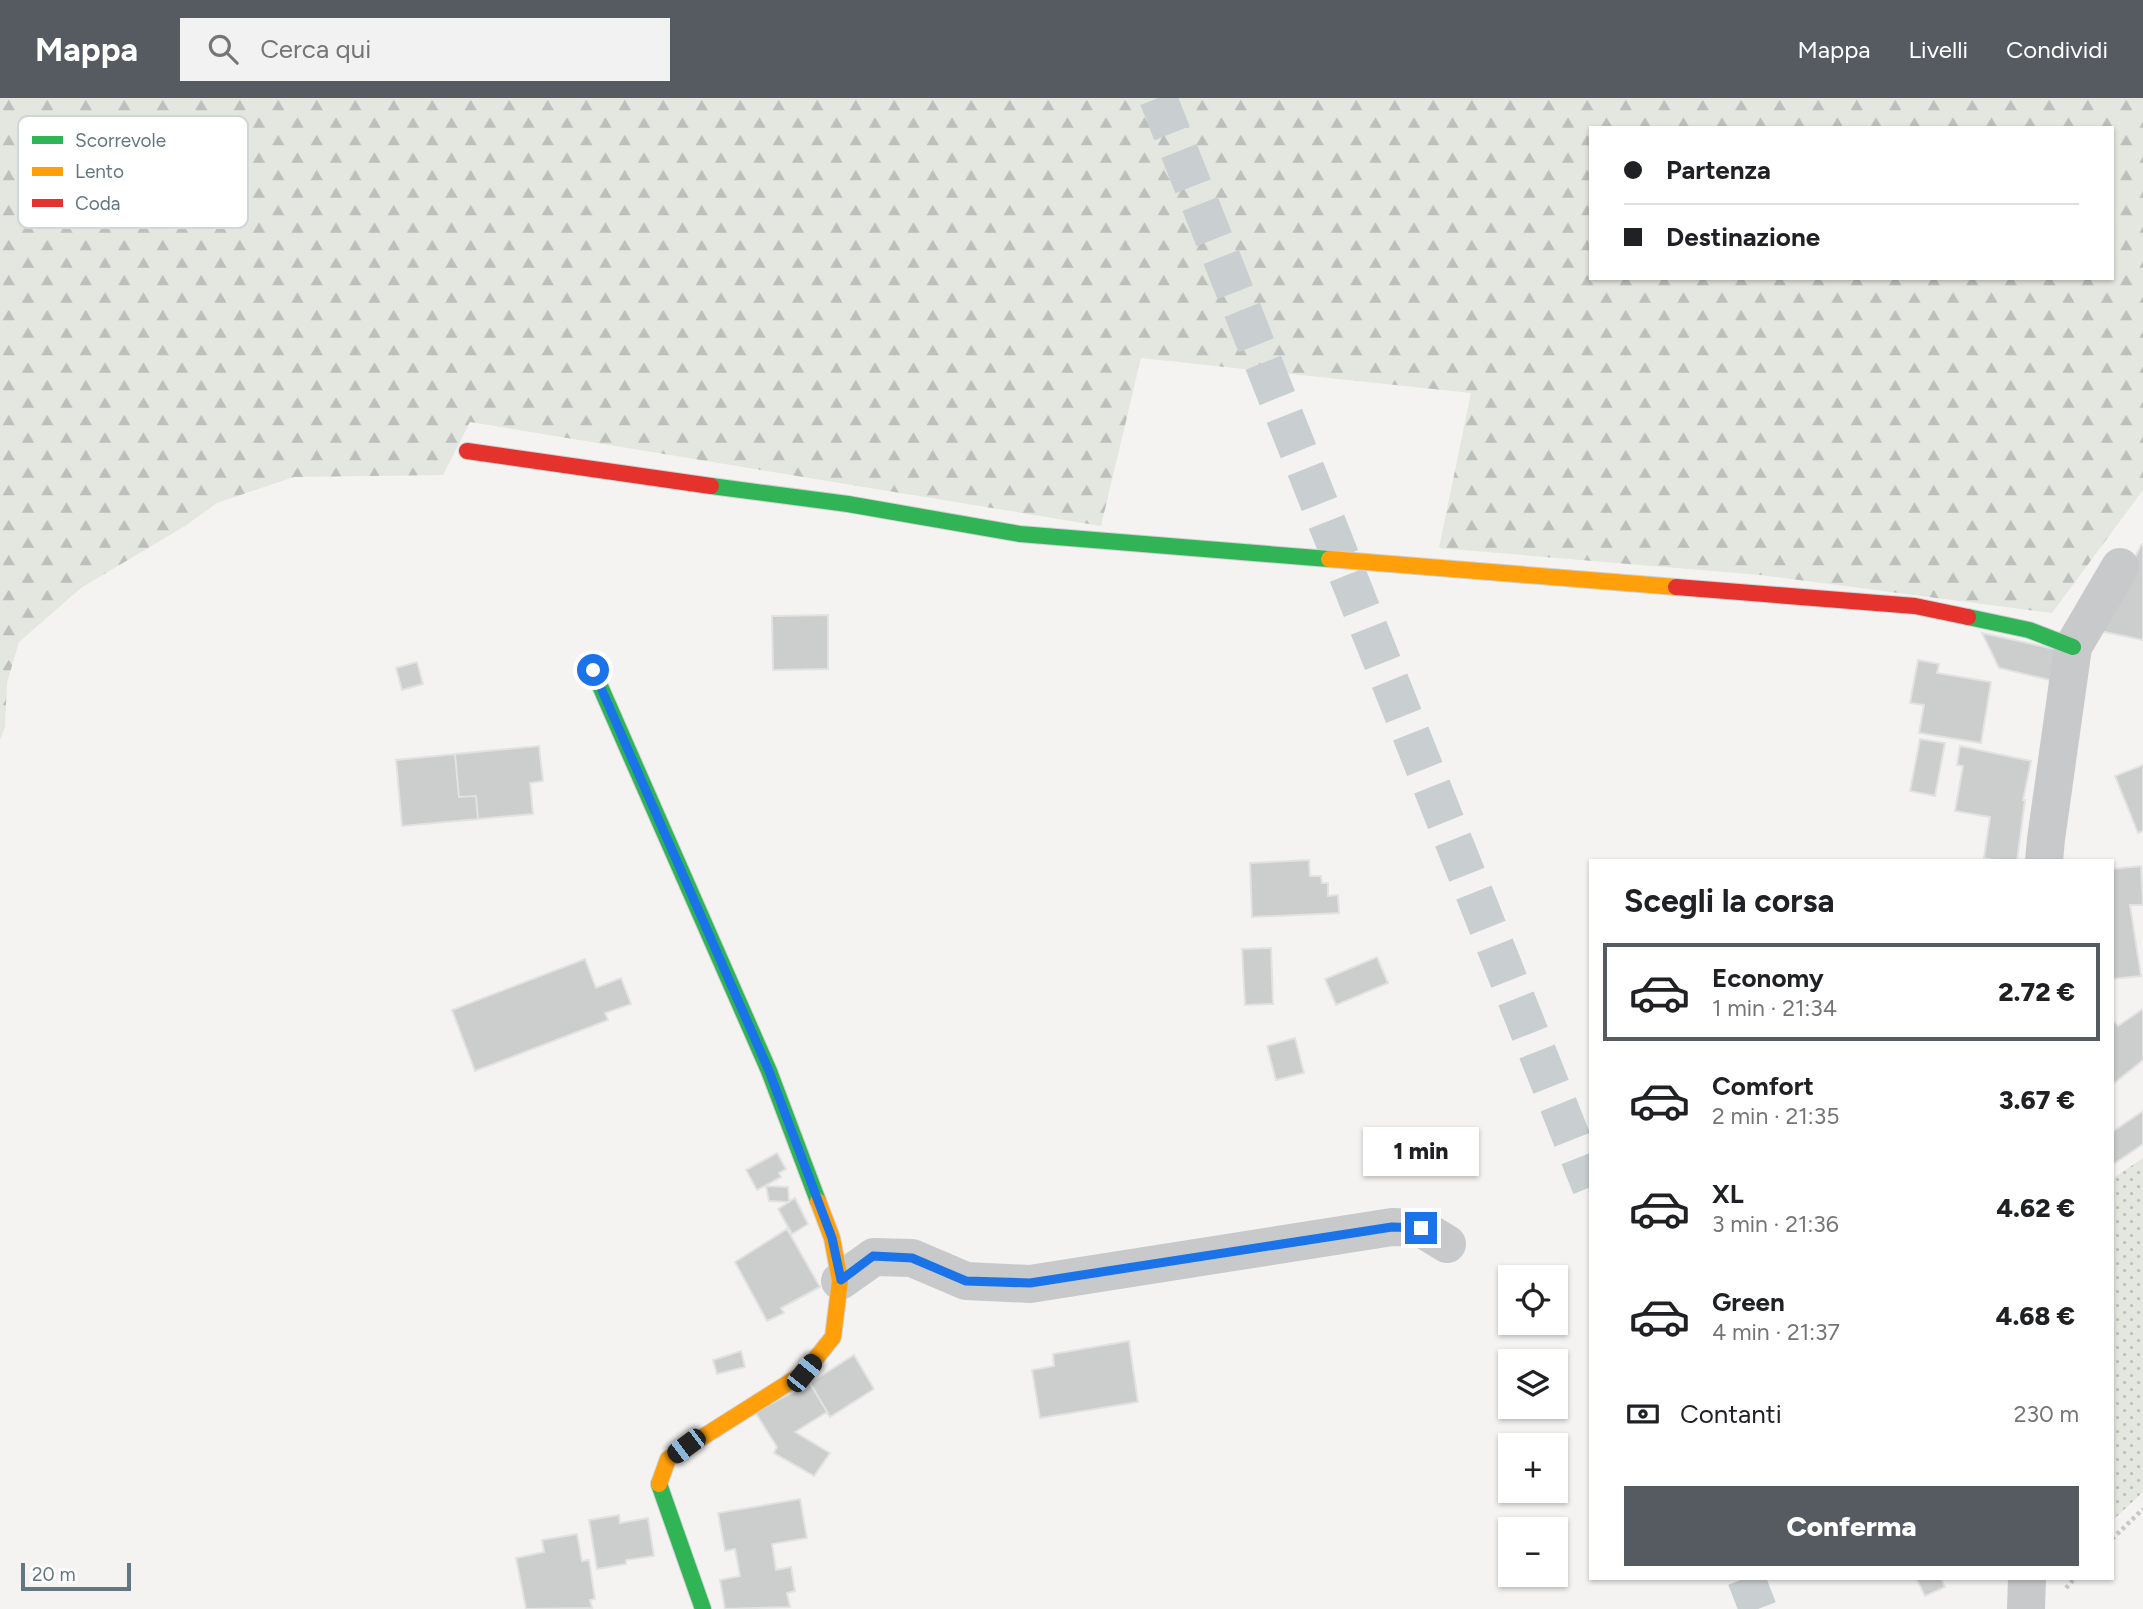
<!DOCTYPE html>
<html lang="it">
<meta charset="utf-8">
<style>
body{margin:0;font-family:Figtree,sans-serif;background:#f2f2f2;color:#202124;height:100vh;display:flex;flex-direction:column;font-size:26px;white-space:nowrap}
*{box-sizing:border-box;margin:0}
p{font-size:23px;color:#757577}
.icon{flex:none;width:38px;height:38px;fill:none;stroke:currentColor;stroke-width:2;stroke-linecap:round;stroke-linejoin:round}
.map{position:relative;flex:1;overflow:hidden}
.drawer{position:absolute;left:1589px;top:761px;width:525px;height:721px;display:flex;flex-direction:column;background:#fff;border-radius:0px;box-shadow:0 2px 5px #0004}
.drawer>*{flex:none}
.top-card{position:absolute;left:1589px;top:28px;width:525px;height:154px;border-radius:0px;box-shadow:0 2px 5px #0004;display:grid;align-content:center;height:154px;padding:0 35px;background:#fff}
.fabs{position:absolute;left:1498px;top:1167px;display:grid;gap:14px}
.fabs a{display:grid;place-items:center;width:70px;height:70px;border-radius:0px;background:#fff;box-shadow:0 2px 5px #0004;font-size:35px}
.scale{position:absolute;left:21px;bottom:18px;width:110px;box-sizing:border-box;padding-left:7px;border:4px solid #647781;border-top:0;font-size:19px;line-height:24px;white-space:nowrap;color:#647781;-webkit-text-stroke:5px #fff;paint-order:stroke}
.end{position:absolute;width:32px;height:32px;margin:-16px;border:9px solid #1a73e8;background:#fff;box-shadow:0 0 0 4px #fff}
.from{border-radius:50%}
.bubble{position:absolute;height:49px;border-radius:0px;background:#fff;box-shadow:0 2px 5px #0004;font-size:23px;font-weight:800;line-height:49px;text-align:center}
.car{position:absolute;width:21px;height:42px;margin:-21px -10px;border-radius:9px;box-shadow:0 0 5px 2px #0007;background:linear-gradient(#222 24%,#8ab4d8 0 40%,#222 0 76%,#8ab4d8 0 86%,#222 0)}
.top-card b{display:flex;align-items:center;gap:24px;height:66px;font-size:26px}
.top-card b+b{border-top:2px solid #e0e0e0}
.top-card i{width:18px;height:18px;background:#202124}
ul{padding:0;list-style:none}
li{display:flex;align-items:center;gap:21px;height:98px;margin:0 14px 10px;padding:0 21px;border:4px solid transparent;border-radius:0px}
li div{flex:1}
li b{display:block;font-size:26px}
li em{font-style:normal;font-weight:800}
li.on{border-color:#555b60}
li>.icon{width:63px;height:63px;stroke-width:1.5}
h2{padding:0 35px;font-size:32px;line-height:84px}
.pay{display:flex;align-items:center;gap:18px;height:77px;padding:0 35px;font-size:26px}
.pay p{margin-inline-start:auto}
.action{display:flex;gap:14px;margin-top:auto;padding:14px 35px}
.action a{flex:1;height:80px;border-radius:0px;background:#555b60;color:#fff;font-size:28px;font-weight:800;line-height:80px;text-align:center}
header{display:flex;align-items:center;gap:42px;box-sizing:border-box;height:98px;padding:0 35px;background:#555b60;color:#fff}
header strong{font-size:33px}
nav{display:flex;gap:38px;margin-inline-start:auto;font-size:24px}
.search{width:490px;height:63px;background:#f2f2f2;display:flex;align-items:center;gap:18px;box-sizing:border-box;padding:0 24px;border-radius:0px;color:#757577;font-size:26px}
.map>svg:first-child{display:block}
</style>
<header>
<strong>Mappa</strong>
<div class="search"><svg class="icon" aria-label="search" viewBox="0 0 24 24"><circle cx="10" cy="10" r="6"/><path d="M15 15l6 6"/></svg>Cerca qui</div>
<nav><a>Mappa</a><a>Livelli</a><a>Condividi</a></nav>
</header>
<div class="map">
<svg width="2143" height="1511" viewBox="0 0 2143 1511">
<defs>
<pattern id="green-dots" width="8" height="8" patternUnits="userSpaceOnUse" patternTransform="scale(1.75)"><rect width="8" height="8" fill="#e4e6e0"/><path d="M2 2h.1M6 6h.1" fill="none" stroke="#bcbfbb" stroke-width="1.8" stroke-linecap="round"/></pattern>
<pattern id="forest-firs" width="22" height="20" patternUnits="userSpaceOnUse" patternTransform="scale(1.75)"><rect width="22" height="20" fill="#e4e6e0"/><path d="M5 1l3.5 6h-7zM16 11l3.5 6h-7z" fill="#bcbfbb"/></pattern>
</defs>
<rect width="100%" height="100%" fill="#f4f3f2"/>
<!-- green -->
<path fill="url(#green-dots)" d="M2143,1060V1394L2112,1423V1081Z"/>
<!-- forest -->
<path fill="url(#forest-firs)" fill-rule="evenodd" d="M0,0H2143V392L2052,515L1760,477L1439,450L1471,295L1141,260L1101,428L470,324L443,377L294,379L217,405L185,428L81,490L19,544L7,585L5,629L0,642ZM1591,30H2112V180H1591Z"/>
<!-- building -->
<path fill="#cccdcd" stroke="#e3e2e2" stroke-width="2" d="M2143,446V542L2100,533L2141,447Z
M828,517V571L773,572L772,518Z
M1982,535L2059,552L2054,583L1999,570Z
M1918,562L1939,566L1937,575L1991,584L1981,645L1919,635L1924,607L1910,605Z
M417,564L423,586L402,592L396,570Z
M1920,641L1945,645L1935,698L1910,693Z
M539,648L543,683L530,685L533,716L478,721L476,698L459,699L455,656Z
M1960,648L2031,663L2023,702H2025L2017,763H1998L1984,760L1990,719L1955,713L1963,668L1957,667Z
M455,656L459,699L476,698L478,721L402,728L396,662Z
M2143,667V733L2138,735L2115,678Z
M1309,762L1310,778H1321L1322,785H1328V798L1338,797L1339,815L1252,819L1250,765Z
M2141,768L2143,807H2130L2141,878L2112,881V771Z
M1271,850L1273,906L1245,907L1242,851Z
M1377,859L1388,885L1336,907L1325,881Z
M585,861L596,890L621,880L631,906L605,915L608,922L475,973L452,912Z
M2143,911V962L2112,987V926L2115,924L2118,928Z
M1295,940L1304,975L1276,982L1267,948Z
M2143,1013V1046L2112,1067V1034Z
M777,1055L786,1071L779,1075L781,1079L757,1092L746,1072Z
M766,1088L788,1089L789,1104L769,1103Z
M795,1100L808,1126L792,1136L778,1111Z
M787,1131L820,1189L781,1210L784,1215L767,1223L735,1164Z
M1129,1243L1138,1304L1040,1320L1032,1272L1054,1268L1053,1256Z
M741,1253L745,1269L717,1276L713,1262Z
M854,1257L874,1291L830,1319L810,1285Z
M810,1285L827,1314L795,1334L830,1355L814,1378L774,1355L777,1349L755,1314Z
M800,1401L807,1440L772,1446L776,1472L791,1469L795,1493L787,1495L790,1509L725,1511L720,1482L740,1478L735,1451L725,1453L718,1415Z
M619,1417L620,1425L648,1420L654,1458L626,1462V1466L597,1471L589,1422Z
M577,1436L582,1463L589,1462L595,1501L590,1502L592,1510L526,1511L516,1460L544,1454L542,1442Z
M1916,1480H1941L1945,1489L1925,1498Z"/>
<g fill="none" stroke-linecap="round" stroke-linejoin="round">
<!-- secondary-tunnel -->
<path stroke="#c9ced0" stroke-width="38" stroke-dasharray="38 19" stroke-linecap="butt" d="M1158,0L1591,1089
M1746,1480L1758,1511"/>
<defs>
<path id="fast" d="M711,388L848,406L1020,436L1329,461
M1968,519L2029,532L2073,549
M593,572L769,973L818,1103
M659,1386L703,1511"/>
<path id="slow" d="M1329,461L1676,489
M659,1386L668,1361L804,1275L833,1239L840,1183L832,1140L818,1103"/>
<path id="jam" d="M467,353L711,388
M1676,489L1915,508L1968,519"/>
</defs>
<!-- fast casing -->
<use href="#fast" stroke="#d0d1d2" stroke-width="18"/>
<!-- slow casing -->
<use href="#slow" stroke="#d0d1d2" stroke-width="18"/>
<!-- jam casing -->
<use href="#jam" stroke="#d0d1d2" stroke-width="18"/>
<!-- path -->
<path stroke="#c6c7c8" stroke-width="4.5" stroke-dasharray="3.5 3.5" stroke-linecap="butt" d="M2112,1441L2143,1411
M2066,1490L2075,1480"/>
<!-- street -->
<path stroke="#c8c9ca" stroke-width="38" d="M2044,763L2046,741L2073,549L2120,469
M840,1183L874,1159L912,1160L966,1183L1030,1186L1392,1129L1421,1130L1447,1146
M2026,1511L2027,1480"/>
<!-- fast -->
<use href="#fast" stroke="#30b455" stroke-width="16"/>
<!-- slow -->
<use href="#slow" stroke="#ff9f0a" stroke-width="16"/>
<!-- jam -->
<use href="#jam" stroke="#e5322d" stroke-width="16"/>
</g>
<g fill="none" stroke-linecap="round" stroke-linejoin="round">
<!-- route -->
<path stroke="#1a73e8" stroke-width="9" d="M593,572L769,973L832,1140L841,1182L873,1158L912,1160L966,1183L1030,1185L1392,1129L1421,1130"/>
</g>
<!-- legend -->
<rect x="18" y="18" width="230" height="112" rx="10" fill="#fff" stroke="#d0d6d9" stroke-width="2"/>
<rect x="32" y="38" width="31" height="8" fill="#30b455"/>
<rect x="32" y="69" width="31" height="9" fill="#ff9f0a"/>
<rect x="32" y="101" width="31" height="8" fill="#e5322d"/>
<g font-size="19" fill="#647781">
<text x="75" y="49">Scorrevole</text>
<text x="75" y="80">Lento</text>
<text x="75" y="112">Coda</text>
</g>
</svg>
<div class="fabs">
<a><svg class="icon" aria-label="locate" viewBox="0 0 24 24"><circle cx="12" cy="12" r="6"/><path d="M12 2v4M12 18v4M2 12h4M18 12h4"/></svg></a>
<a><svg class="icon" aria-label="layers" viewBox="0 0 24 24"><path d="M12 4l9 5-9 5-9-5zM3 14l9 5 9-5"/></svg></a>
<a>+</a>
<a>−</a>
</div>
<div class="scale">20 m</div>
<i class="end from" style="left:593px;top:572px"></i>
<i class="end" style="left:1421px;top:1130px"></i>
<div class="bubble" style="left:1363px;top:1029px;width:116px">1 min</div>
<i class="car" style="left:804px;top:1275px;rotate:39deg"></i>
<i class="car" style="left:686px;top:1348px;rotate:233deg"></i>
<div class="top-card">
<b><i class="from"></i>Partenza</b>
<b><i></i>Destinazione</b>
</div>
<section class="drawer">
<h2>Scegli la corsa</h2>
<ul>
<li class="on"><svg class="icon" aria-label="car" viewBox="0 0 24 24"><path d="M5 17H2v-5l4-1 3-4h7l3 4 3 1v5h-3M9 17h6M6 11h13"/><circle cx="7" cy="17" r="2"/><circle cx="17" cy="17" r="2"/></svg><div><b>Economy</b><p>1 min · 21:34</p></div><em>2.72 €</em></li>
<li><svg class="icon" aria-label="car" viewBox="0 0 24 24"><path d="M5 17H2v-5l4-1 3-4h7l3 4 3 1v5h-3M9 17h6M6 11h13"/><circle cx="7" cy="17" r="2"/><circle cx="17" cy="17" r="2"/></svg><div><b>Comfort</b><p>2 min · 21:35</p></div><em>3.67 €</em></li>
<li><svg class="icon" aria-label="car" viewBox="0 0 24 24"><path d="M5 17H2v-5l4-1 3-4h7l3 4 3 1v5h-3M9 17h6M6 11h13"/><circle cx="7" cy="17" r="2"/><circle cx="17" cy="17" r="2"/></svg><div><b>XL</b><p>3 min · 21:36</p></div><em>4.62 €</em></li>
<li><svg class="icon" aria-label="car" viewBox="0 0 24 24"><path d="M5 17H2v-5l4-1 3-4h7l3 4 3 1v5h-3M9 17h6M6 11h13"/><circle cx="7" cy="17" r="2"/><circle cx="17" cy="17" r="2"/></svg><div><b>Green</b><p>4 min · 21:37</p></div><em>4.68 €</em></li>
</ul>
<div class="pay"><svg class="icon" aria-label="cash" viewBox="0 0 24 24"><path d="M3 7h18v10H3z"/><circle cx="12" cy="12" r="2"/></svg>Contanti<p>230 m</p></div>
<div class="action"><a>Conferma</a></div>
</section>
</div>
